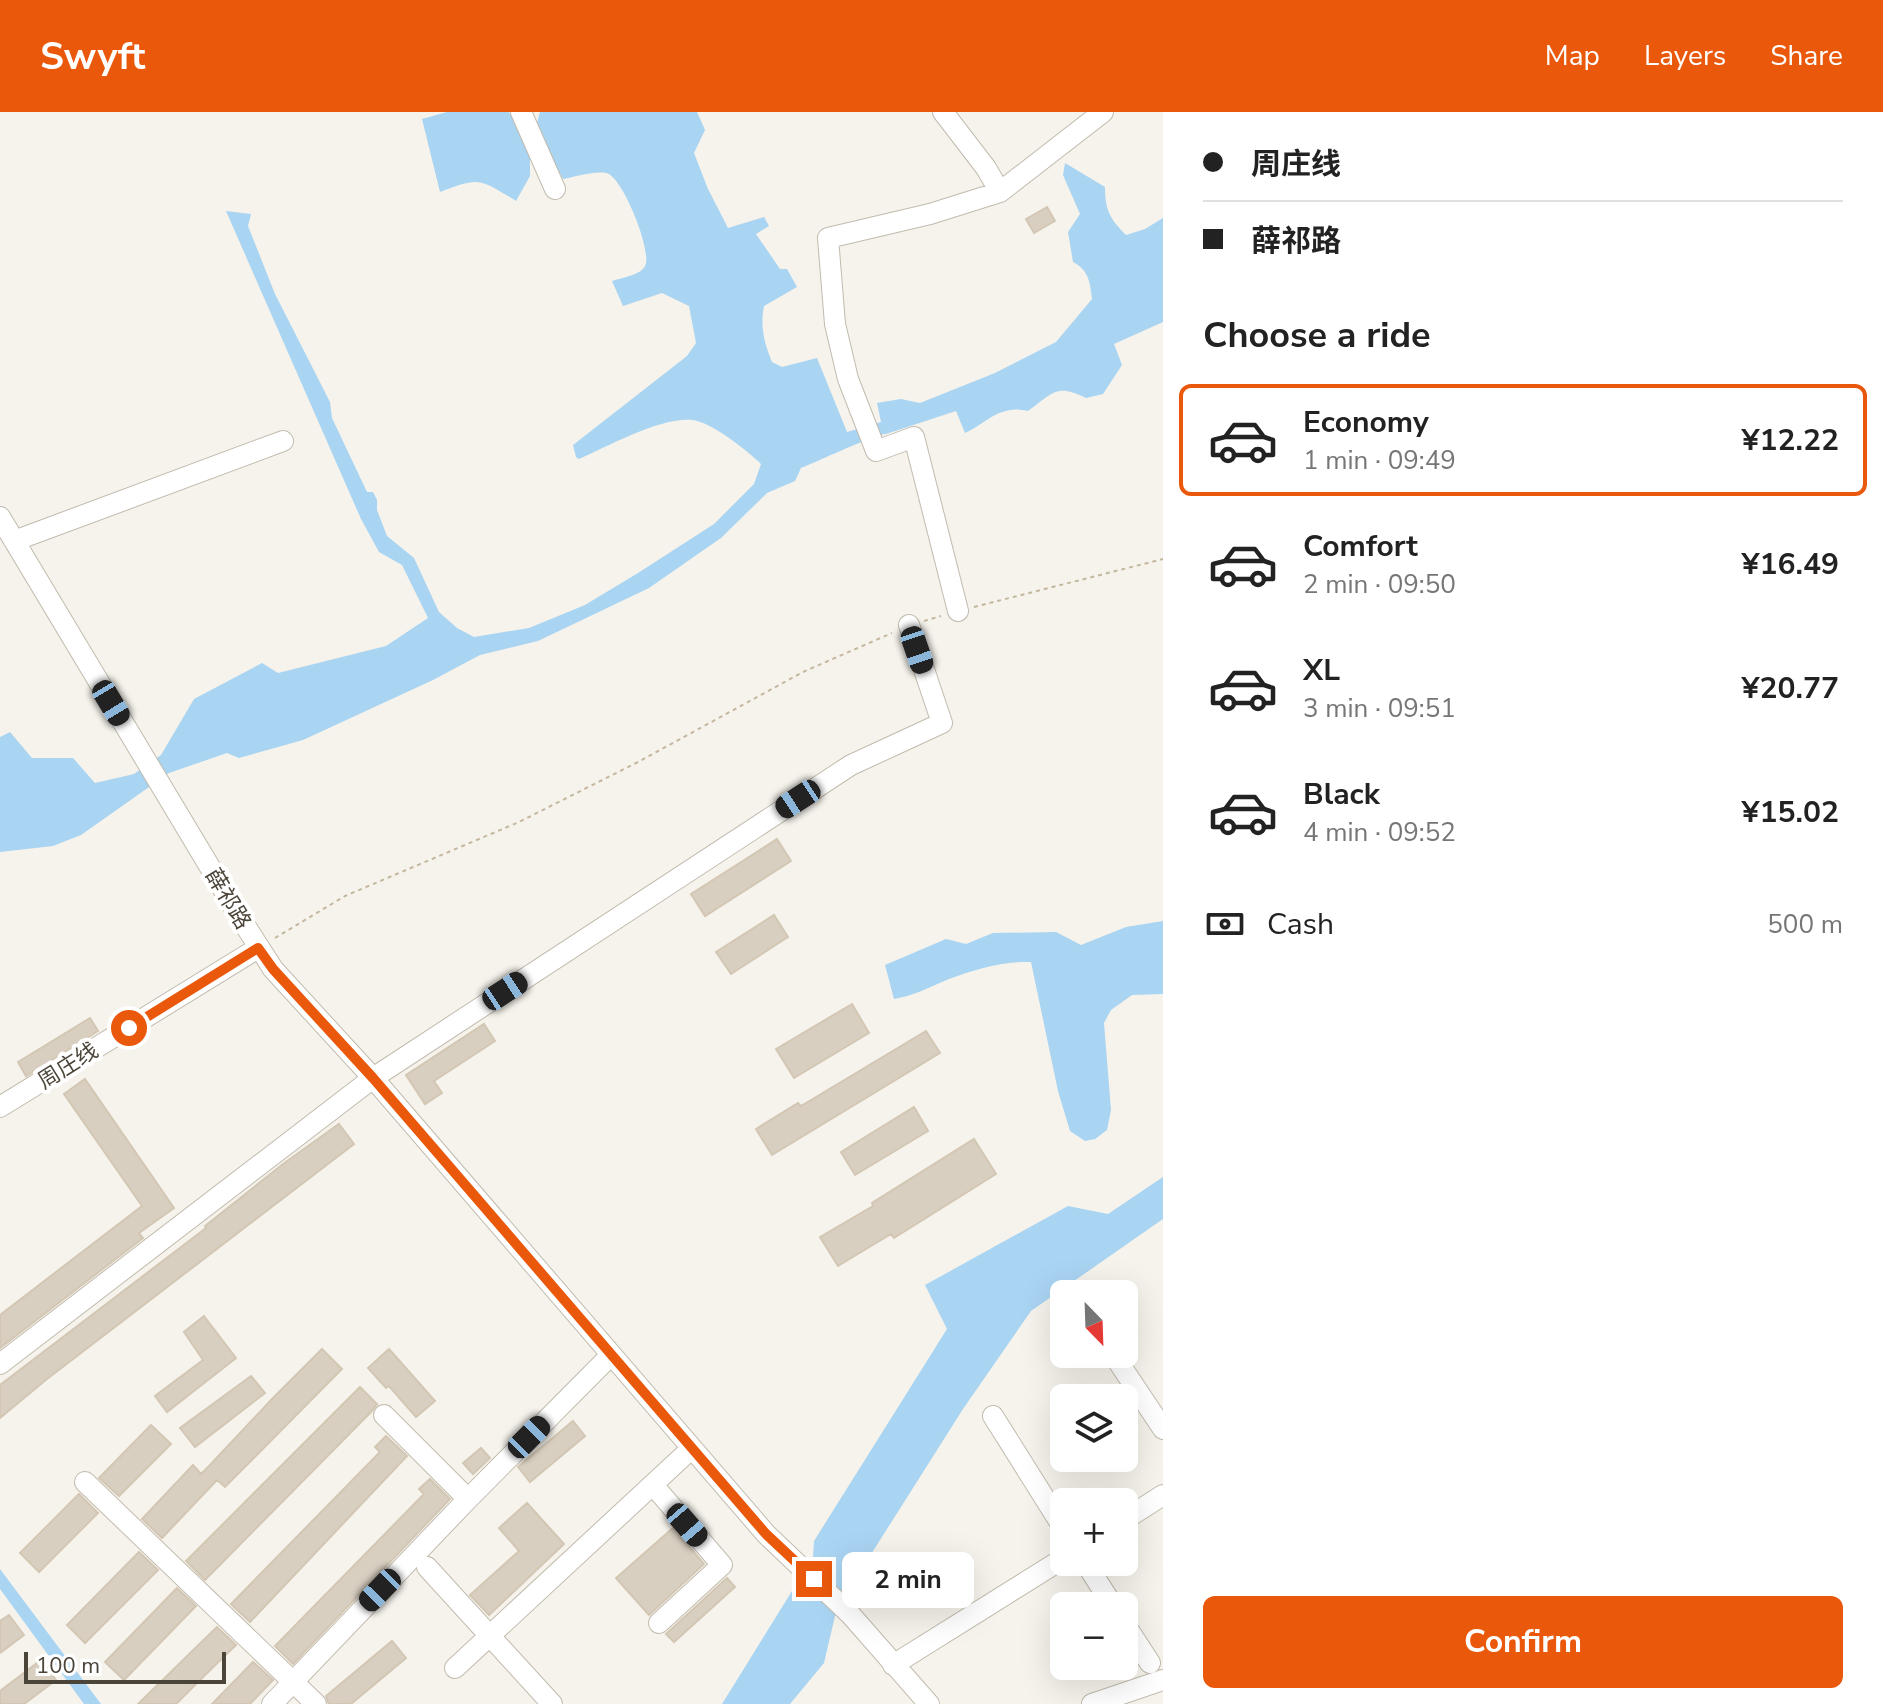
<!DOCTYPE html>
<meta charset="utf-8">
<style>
body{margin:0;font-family:"Nunito Sans","Noto Sans SC",sans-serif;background:#f6f6f6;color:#222;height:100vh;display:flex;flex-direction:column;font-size:30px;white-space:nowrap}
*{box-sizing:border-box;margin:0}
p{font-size:26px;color:#767676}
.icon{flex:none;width:44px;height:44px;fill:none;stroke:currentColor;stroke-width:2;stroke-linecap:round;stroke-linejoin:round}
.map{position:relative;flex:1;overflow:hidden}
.drawer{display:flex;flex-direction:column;background:#fff;width:720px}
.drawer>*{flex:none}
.hud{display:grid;align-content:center;height:176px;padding:0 40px;background:#fff}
.needle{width:52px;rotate:157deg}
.fabs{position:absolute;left:1050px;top:1168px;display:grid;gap:16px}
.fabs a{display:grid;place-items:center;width:88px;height:88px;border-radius:12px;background:#fff;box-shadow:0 8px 32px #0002;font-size:40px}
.scale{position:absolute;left:24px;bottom:20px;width:202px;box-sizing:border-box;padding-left:8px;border:4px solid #4b4439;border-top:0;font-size:22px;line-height:28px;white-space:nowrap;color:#4b4439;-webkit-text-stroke:6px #fff;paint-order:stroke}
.end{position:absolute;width:36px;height:36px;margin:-18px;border:10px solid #ea580c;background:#fff;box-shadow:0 0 0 4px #fff}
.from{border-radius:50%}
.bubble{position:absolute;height:56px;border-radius:12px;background:#fff;box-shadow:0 8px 32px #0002;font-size:26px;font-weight:700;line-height:56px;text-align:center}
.car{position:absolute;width:24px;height:48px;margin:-24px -12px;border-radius:10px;box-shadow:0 0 6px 2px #0007;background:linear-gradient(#222 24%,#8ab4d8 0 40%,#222 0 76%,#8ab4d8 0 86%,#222 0)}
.hud b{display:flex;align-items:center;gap:28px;height:76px;font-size:30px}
.hud b+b{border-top:2px solid #e0e0e0}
.hud i{width:20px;height:20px;background:#222}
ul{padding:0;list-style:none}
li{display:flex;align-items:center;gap:24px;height:112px;margin:0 16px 12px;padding:0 24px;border:4px solid transparent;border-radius:12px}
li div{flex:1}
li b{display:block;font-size:30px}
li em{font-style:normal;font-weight:700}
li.current{border-color:#ea580c}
li>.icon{width:72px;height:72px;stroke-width:1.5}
h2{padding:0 40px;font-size:36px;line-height:96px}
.pay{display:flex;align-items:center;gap:20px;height:88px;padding:0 40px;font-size:30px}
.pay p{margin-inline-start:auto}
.button{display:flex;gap:16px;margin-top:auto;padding:16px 40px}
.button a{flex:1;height:92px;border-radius:12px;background:#ea580c;color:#fff;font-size:32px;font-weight:700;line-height:92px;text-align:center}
header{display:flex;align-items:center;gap:48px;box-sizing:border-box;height:112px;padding:0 40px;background:#ea580c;color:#fff}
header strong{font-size:38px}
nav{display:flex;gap:44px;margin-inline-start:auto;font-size:28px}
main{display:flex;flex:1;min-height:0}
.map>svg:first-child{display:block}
</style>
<header>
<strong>Swyft</strong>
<nav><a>Map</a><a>Layers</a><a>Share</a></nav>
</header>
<main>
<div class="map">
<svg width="1163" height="1592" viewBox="0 0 1163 1592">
<rect width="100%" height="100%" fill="#f6f3ec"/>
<!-- water -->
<path fill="#a9d4f2" d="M447,0H509L519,18H535L540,0H697L705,18L694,41L708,77L728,116L764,105L769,114L756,122L780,157H787L797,175L764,194C760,215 764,230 772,250L782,255L817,246L847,320L881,310L877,291L901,287L920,291L995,261L1056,230L1092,187C1090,171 1089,158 1073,150L1068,120L1080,102L1063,63L1065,51L1105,75C1105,98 1110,107 1126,123L1145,117L1163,106V210L1114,232L1122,253L1103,282L1086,286C1056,271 1053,281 1028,299C1000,292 988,310 965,321L956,299L886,322C875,322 817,350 801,356L795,369L767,381L721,426L649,476L538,529L480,543L433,568L303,628L239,646L227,641L169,661L81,723L53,734L0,740V625L10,620L32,646H73L95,671L134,662L161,643L194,587L262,551L278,561L386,534L428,506L402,453L379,440L361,407L226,99L251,102L248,114L275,182L330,290L332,306L367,380H373L377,388V398L387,424L414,446L439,500L457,516L474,525L529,516L585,493L638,461L714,412L754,372L761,352C748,339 710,309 692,308C660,305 609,334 579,347L576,345L573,333L687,244L696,231L689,194L662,181L623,194L612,169C621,166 641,163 645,154C653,140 622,63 606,61C594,59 575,65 563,67L548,38L530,43V64L516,89C480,67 480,64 440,80L422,7Z
M1163,809V882L1132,883L1111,898L1104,911L1111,998L1107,1018L1095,1027L1085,1029L1070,1019L1058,979L1031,850C1002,849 976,857 949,867C930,875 913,884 894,887L885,853L946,827L966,832L993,821L1056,820L1081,833L1126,815Z
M1163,1065V1107L1031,1199L963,1297L856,1466L835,1504L824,1551L790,1592H722L813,1445L814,1429L947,1217L925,1173L1068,1094L1108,1102Z
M0,1457L101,1592H84L0,1477Z"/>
<!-- building -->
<path fill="#d8cfc1" stroke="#d3c7b4" stroke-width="2" d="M1047,95L1055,109L1034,121L1026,107Z
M777,727L791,749L705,804L691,782Z
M774,803L788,825L731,862L716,840Z
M852,892L869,921L794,966L776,937Z
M90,906L98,919L26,964L18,950Z
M484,912L495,929L434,969L442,981L425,992L406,963Z
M926,919L940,941L772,1043L756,1017L798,991L801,994Z
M85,967L174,1096L139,1121L143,1126L0,1236V1203L142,1094L64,982Z
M914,995L928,1019L855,1063L841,1040Z
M339,1012L354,1032L47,1267L0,1306V1273L206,1116L205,1114L283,1052Z
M974,1027L996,1062L894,1126L891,1122L838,1154L820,1125L873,1094L872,1091Z
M204,1204L236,1246L167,1300L155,1284L203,1248L184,1220Z
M322,1237L342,1257L225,1375L217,1368L162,1426L142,1407L193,1353L201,1362L209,1354L271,1288Z
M389,1237L435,1289L416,1305L389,1274L386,1276L368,1256Z
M251,1264L265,1281L195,1335L180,1316Z
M360,1275L377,1292L371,1300L205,1468L186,1449Z
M573,1309L585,1324L530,1370L518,1355Z
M151,1313L171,1332L119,1384L99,1366Z
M386,1324L407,1344L250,1510L231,1492L380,1340L375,1335Z
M481,1336L490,1346L473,1362L463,1351Z
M430,1367L450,1387L293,1552L275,1534L424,1382L419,1377Z
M79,1382L98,1401L39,1460L20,1441Z
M527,1391L564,1432L489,1503L470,1483L519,1439L499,1416Z
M673,1416L704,1452L649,1503L616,1466Z
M139,1440L158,1458L85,1531L67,1513Z
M727,1466L735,1475L674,1530L666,1522Z
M177,1476L196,1494L124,1568L105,1550Z
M9,1503L24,1523L0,1541V1509Z
M217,1515L236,1533L204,1564L176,1592H138Z
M392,1529L406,1546L351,1592H329L326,1584Z
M41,1548L56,1568L24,1592H0V1579Z
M253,1550L273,1568L250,1592H212Z"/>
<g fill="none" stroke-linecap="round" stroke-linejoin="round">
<defs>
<path id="minor" d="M521,0L555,77
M943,0L986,56L1000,80L930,102L828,126L835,212L848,267L876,339L914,325L958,499
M1000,80L1103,0
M0,405L241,807L273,857L373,966L766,1422L850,1502L929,1592
M14,429L283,329
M0,995L258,836
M1113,1242L1163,1317
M0,1252L373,966L851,653L942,611L909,513
M384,1303L468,1387
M993,1304L1064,1417
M85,1370L316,1592
M653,1373L722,1453L659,1511
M1124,1408L1163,1383
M1085,1450L1113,1494
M427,1455L552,1592
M1124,1511L1150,1551
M893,1553L1064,1446
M455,1556L692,1336
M272,1592L468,1387L611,1243
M1092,1592L1163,1568"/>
</defs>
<!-- minor casing -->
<use href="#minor" stroke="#c2bbae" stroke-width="22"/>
<!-- path -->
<path stroke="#c4b79f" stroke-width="2" stroke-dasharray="4 4" stroke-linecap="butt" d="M974,495L1163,447
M924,509L941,504
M275,826L345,784L519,710L638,650L803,560L892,521"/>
<!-- minor -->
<use href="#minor" stroke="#fff" stroke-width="20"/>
</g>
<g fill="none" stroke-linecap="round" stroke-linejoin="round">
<!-- route -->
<path stroke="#ea580c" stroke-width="10" d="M129,916L258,836L273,857L373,966L766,1422L814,1467"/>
</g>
<g text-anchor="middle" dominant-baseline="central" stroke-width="8" stroke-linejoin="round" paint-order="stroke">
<!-- street labels -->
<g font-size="22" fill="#4b4439" stroke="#fff">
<text transform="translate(228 787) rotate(59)">薛祁路</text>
<text transform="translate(68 954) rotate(-32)">周庄线</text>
</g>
</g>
</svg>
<div class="fabs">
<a><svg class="needle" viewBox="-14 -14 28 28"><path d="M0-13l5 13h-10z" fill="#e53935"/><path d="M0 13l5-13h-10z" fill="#767676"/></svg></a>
<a><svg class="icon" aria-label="layers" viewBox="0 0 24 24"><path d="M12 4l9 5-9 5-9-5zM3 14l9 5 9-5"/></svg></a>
<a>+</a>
<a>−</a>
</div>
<div class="scale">100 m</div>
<i class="end from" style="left:129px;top:916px"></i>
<i class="end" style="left:814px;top:1467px"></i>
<div class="bubble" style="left:842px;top:1440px;width:132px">2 min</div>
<i class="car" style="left:917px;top:538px;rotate:161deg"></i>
<i class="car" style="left:111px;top:591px;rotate:149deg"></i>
<i class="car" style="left:798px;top:687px;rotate:237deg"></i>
<i class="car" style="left:505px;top:879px;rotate:57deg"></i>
<i class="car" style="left:529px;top:1325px;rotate:45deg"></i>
<i class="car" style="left:687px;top:1413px;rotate:139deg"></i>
<i class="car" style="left:380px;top:1478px;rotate:224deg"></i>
</div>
<section class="drawer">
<div class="hud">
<b><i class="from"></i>周庄线</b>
<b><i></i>薛祁路</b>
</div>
<h2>Choose a ride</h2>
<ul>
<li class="current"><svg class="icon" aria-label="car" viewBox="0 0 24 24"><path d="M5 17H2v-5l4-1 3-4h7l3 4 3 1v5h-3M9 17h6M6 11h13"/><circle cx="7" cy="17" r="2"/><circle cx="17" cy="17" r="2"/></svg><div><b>Economy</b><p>1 min · 09:49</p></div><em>¥12.22</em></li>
<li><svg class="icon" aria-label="car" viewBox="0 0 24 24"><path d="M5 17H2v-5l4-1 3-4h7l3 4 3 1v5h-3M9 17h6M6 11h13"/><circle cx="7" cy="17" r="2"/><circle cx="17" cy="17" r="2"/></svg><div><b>Comfort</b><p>2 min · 09:50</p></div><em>¥16.49</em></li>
<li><svg class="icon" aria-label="car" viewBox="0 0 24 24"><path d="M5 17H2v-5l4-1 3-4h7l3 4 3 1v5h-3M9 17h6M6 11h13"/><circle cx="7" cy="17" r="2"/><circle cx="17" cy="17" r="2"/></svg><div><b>XL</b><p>3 min · 09:51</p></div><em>¥20.77</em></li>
<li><svg class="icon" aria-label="car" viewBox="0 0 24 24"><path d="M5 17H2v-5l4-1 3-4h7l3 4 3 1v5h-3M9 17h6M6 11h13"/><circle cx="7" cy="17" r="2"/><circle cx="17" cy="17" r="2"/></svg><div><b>Black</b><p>4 min · 09:52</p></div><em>¥15.02</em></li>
</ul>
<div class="pay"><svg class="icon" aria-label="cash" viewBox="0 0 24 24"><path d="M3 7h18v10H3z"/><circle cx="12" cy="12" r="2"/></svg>Cash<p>500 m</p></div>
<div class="button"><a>Confirm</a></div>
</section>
</main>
